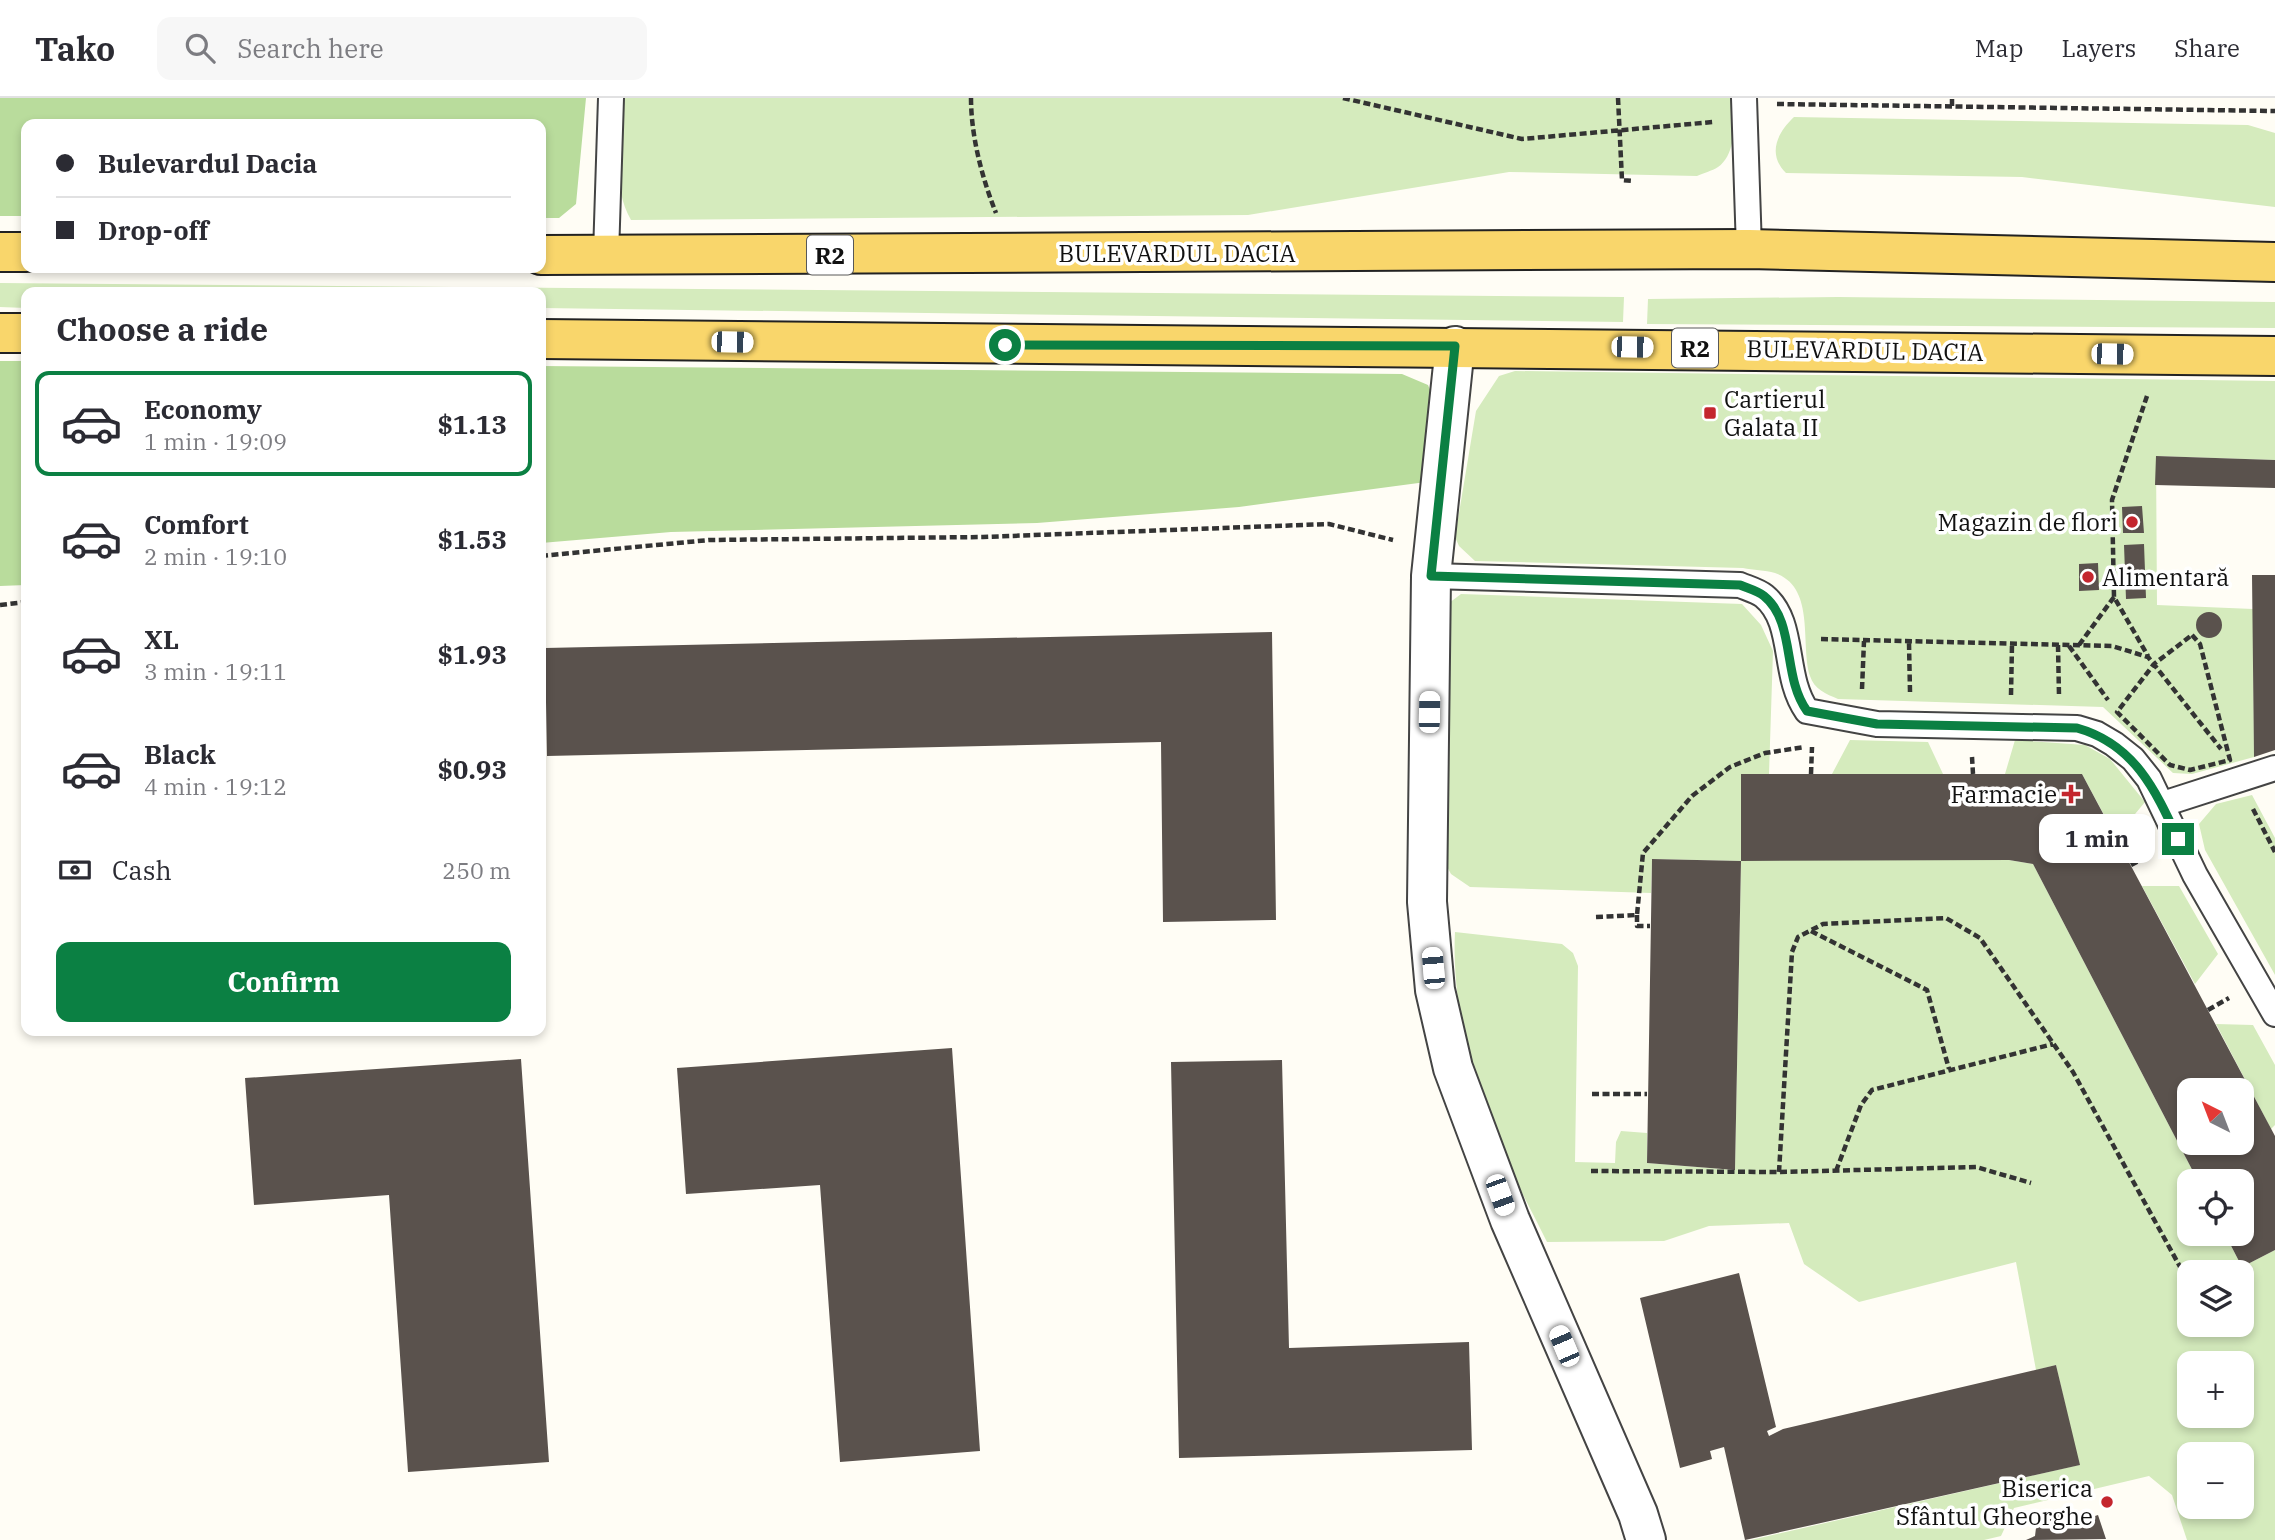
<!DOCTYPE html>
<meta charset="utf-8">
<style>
body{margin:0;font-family:"IBM Plex Serif",serif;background:#f7f7f7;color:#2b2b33;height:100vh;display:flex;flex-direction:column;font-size:26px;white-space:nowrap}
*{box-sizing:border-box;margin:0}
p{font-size:23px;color:#7c7c81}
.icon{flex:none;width:38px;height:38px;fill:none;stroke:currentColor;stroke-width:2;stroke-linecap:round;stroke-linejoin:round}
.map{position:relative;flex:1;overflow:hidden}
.sheet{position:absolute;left:21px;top:189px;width:525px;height:749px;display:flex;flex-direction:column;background:#fff;border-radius:14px;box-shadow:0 4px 10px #0003}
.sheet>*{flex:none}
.top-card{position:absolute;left:21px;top:21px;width:525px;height:154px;border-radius:14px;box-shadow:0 4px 10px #0003;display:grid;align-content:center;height:154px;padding:0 35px;background:#fff}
.needle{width:46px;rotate:318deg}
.tools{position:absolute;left:2177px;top:980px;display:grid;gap:14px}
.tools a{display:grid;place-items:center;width:77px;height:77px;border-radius:14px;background:#fff;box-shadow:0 4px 10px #0003;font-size:35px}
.end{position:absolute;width:32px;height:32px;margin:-16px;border:9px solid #0b8043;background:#fff;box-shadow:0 0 0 4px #fff}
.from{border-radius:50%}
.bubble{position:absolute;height:49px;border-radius:14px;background:#fff;box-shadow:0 4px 10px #0003;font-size:23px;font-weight:700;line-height:49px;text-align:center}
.car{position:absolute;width:21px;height:42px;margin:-21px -10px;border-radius:9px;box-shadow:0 0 5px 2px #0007;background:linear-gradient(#fff 24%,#345 0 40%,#fff 0 76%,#345 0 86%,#fff 0)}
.top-card b{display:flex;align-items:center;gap:24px;height:66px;font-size:26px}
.top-card b+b{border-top:2px solid #e1e1e2}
.top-card i{width:18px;height:18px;background:#2b2b33}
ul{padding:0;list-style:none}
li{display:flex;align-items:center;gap:21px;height:105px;margin:0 14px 10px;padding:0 21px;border:4px solid transparent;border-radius:14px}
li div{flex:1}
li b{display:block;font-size:26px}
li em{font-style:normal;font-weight:700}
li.current{border-color:#0b8043}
li>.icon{width:63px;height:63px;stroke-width:1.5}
h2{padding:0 35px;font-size:32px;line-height:84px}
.pay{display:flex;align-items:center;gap:18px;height:77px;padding:0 35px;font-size:26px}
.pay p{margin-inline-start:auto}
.button{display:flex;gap:14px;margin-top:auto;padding:14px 35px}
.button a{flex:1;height:80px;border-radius:14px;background:#0b8043;color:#fff;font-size:28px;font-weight:700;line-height:80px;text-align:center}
header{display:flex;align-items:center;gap:42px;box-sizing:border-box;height:98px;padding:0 35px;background:#fff;border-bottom:2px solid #e1e1e2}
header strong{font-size:33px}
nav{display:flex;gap:38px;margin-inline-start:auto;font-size:24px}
.search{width:490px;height:63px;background:#f7f7f7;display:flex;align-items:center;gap:18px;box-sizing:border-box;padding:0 24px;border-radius:14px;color:#7c7c81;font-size:26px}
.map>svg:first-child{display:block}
</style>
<header>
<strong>Tako</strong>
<div class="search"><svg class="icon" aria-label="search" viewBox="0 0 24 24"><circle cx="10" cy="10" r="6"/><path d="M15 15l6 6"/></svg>Search here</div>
<nav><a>Map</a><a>Layers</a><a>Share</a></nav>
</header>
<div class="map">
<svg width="2275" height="1442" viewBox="0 0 2275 1442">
<rect width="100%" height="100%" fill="#fffdf5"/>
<!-- green -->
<path fill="#d5ebbd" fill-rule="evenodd" d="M624,0H1735C1735,20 1737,56 1718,69C1712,73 1703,75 1697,78L1509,74L1248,117L631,122C610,86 621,39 624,0Z
M1794,19L2248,27L2275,35V109L2022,79L1786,75C1767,56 1777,35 1794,19Z
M0,185L1624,199L1623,224L541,210V194H26V210L0,209Z
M1838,199L2275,204V230L1647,226L1648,201Z
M1515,273L2275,283V362L2156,358L2157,507L2253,511L2254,659L2192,676L2173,675L2103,609L1838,601C1826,596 1814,591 1810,578C1800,546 1816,489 1775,475C1765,472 1753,472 1743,470L1475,463L1459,448L1455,439L1476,313L1499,278Z
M1461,496L1742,506L1761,527L1773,553L1769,676H1741V762H2009L2033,766L2198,1083H2189V1136H2225L2242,1169L2275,1152V1442H2187L2172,1397L2149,1378L2014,1410L2001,1438L1984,1442H1751L2079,1367L2056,1267L2036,1272L2016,1164L1859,1204L1804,1166L1789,1125L1709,1128L1664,1143L1547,1144C1527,1103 1503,1061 1486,1018C1466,967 1452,890 1455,834L1562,846L1573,855L1578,868L1575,1064L1615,1065L1616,1044L1621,1033L1647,1035V1065L1735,1072L1741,763L1652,761L1651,795L1470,789L1451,776L1444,763L1449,505ZM2189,1174H2242V1227H2189ZM2189,1265H2242V1318H2189ZM2189,1356H2242V1409H2189Z
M1850,642L1928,644L1943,676H1832Z
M2015,642L2085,647L2110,661L2145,704L2116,739L2082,676H2005Z
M2252,697L2275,740V877L2205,752L2199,726L2216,706Z
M2142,788H2179L2218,856L2195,886Z
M2216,926L2253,927L2275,967V1027L2271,1031Z"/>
<!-- forest -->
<path fill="#b9dc9c" d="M0,0H586L576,106L559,120H541V26H26V118H0Z
M0,263H26V487L0,488Z
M541,268L1402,276L1428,287L1436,306L1426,384L1239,409L1037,425L671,434L541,445Z"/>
<!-- building -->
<path fill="#5a524d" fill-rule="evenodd" d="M2156,358L2275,362V390L2155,387Z
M2142,408L2144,435H2123L2122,409Z
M2144,446L2146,500L2126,501L2124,447Z
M2098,465L2099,492L2079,493V466Z
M2252,477H2275V652L2254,659Z
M2196 527a13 13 0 1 1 26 0a13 13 0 1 1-26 0Z
M1272,534L1276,822L1163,824L1161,644L547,658L545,550Z
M1741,676H2082L2275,1038V1152L2242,1169L2225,1136H2242V1083H2198L2033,766L2009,762L1741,763ZM2189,992H2242V1045H2189Z
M1652,761L1741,763L1735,1072L1647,1065Z
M952,950L980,1353L840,1364L820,1087L686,1096L677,970Z
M521,961L549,1364L408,1374L389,1097L254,1107L245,980Z
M1282,962L1289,1250L1469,1244L1472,1352L1179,1360L1171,964Z
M1739,1175L1776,1329L1767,1333L1769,1338L1783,1331L2056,1267L2080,1367L1745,1442L1724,1349L1710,1353L1712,1361L1680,1370L1640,1200Z
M2048,1412L2068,1413L2077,1424L2098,1417L2106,1441L2026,1442L2035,1438L2037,1422Z"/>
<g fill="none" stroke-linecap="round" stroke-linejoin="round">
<defs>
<path id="service" d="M1744,0L1749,151
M606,157L611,0
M1431,478L1740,487C1747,490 1758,493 1764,498C1796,524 1782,578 1807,613L1877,626L2077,630L2097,636L2114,646L2133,661L2149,681L2195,777L2275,916
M2163,706L2275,670"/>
<path id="minor" d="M1455,248L1431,478L1427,804L1435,892L1453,970L1510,1122L1638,1416L1646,1442"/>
<path id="primary" d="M0,154H26
M541,157L1749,151L2275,164
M0,235H26
M541,241C1119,249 1697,250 2275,258"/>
</defs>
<!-- service casing -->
<use href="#service" stroke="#444" stroke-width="28"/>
<!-- minor casing -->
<use href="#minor" stroke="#444" stroke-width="42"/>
<!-- primary casing -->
<use href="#primary" stroke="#222" stroke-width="42"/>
<!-- path -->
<path stroke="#333" stroke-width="4.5" stroke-dasharray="7 3.5" stroke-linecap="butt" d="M971,0C971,38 982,80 996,115
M1343,0L1522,41L1713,24
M1618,0L1622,82L1634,83
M1777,6L2275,13
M1952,8V0
M2147,298L2112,402L2114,499L2148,558
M541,458L709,442L983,439L1329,426L1393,442
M0,507L26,504
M2192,537L2200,546L2230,662L2190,672L2170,667L2117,614L2154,566Z
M1821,541L2112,548L2148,559L2221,651
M1909,545L1910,594
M2058,547L2059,598
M2079,547L2114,499
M2069,548L2108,602
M1862,591L1864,543
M2011,597L2012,546
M1972,659L1973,676
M1811,676L1812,649
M2253,711L2275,754
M2131,767L2148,758
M1637,817V828H1650
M1596,819L1637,817L1643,755L1692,698L1730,669L1765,655L1805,649
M1811,833L1927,892L1949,971
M2208,912L2229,900
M1592,996H1647
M1591,1073L1779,1074L1976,1069L2031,1085
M1836,1073L1861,1007L1872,992L2053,946
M1779,1074L1792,854L1798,839L1823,826L1946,820L1980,840L2073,974L2184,1176"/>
<!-- service -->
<use href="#service" stroke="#fff" stroke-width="24"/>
<!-- minor -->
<use href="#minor" stroke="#fff" stroke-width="38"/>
<!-- primary -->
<use href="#primary" stroke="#f9d66b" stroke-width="38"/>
</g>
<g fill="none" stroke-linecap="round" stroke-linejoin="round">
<!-- route -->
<path stroke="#0b8043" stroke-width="9" d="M1005,247L1455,248L1431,478L1740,487C1747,490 1758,493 1764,498C1796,524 1782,579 1807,613L1877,626L2077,630C2134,646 2155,691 2178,741"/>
</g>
<!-- markers -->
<g fill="#c4262e" stroke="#fff" stroke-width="2.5">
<rect x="1703" y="308" width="14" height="14" rx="3.5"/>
<circle cx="2132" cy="424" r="7"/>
<circle cx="2088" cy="479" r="7"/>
<path d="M2067.5 685.5h7v7h7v7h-7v7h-7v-7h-7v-7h7z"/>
<circle cx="2107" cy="1404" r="7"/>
</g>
<g text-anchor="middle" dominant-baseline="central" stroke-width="7" stroke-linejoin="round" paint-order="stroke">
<!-- shield labels -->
<g fill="#fff" stroke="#585858" stroke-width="2">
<rect x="807" y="137.5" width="46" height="39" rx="5"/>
<rect x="1672" y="230.5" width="46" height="39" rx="5"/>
</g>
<g font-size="23" font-weight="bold" fill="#111">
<text x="830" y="157">R2</text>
<text x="1695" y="250">R2</text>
</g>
<!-- street labels -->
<g font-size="24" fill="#111" stroke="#fff">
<text x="1177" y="155">BULEVARDUL DACIA</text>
<text transform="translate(1865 252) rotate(1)">BULEVARDUL DACIA</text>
</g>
<!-- poi labels -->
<g font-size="24" fill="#111" stroke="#fff" text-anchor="end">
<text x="1724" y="301" text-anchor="start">Cartierul<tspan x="1724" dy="28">Galata II</tspan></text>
<text x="2118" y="424">Magazin de flori</text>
<text x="2102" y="479" text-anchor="start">Alimentară</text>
<text x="2057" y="696">Farmacie</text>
<text x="2093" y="1390">Biserica<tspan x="2093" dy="28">Sfântul Gheorghe</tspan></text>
</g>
</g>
</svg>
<div class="tools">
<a><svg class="needle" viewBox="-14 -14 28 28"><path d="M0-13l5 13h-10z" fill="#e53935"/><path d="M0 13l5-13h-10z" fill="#7c7c81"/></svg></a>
<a><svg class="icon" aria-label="locate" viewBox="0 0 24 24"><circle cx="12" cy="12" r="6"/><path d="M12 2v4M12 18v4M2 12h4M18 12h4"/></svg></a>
<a><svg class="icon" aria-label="layers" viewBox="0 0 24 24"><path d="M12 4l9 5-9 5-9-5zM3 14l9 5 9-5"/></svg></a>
<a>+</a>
<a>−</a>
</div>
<i class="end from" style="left:1005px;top:247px"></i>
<i class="end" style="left:2178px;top:741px"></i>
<div class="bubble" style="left:2039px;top:716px;width:116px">1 min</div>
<i class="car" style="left:732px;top:244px;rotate:91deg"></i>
<i class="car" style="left:1632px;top:249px;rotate:91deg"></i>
<i class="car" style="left:2112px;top:256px;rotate:91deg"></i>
<i class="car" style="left:1429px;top:614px;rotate:1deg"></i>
<i class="car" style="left:1433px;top:870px;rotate:355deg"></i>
<i class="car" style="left:1500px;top:1097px;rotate:160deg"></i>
<i class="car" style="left:1564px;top:1248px;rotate:337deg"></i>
<div class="top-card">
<b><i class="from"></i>Bulevardul Dacia</b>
<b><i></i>Drop-off</b>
</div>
<section class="sheet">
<h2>Choose a ride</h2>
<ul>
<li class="current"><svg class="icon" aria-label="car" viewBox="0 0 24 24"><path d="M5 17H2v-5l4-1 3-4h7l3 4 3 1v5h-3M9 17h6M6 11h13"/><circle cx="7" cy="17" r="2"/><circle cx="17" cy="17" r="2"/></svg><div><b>Economy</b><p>1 min · 19:09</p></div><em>$1.13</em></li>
<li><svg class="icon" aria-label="car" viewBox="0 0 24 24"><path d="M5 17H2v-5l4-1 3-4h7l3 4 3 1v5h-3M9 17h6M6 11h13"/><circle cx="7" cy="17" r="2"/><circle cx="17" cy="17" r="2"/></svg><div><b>Comfort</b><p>2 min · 19:10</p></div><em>$1.53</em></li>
<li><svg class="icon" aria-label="car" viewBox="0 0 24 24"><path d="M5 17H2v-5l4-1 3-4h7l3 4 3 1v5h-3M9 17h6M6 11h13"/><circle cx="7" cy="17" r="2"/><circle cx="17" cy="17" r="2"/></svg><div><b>XL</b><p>3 min · 19:11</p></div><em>$1.93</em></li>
<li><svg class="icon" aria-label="car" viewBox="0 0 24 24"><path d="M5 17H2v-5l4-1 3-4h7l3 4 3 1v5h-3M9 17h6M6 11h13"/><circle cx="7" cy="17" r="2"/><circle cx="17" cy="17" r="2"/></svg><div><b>Black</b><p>4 min · 19:12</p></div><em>$0.93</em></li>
</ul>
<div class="pay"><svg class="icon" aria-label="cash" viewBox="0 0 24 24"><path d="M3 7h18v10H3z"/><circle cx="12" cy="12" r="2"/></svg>Cash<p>250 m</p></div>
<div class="button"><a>Confirm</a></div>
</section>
</div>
